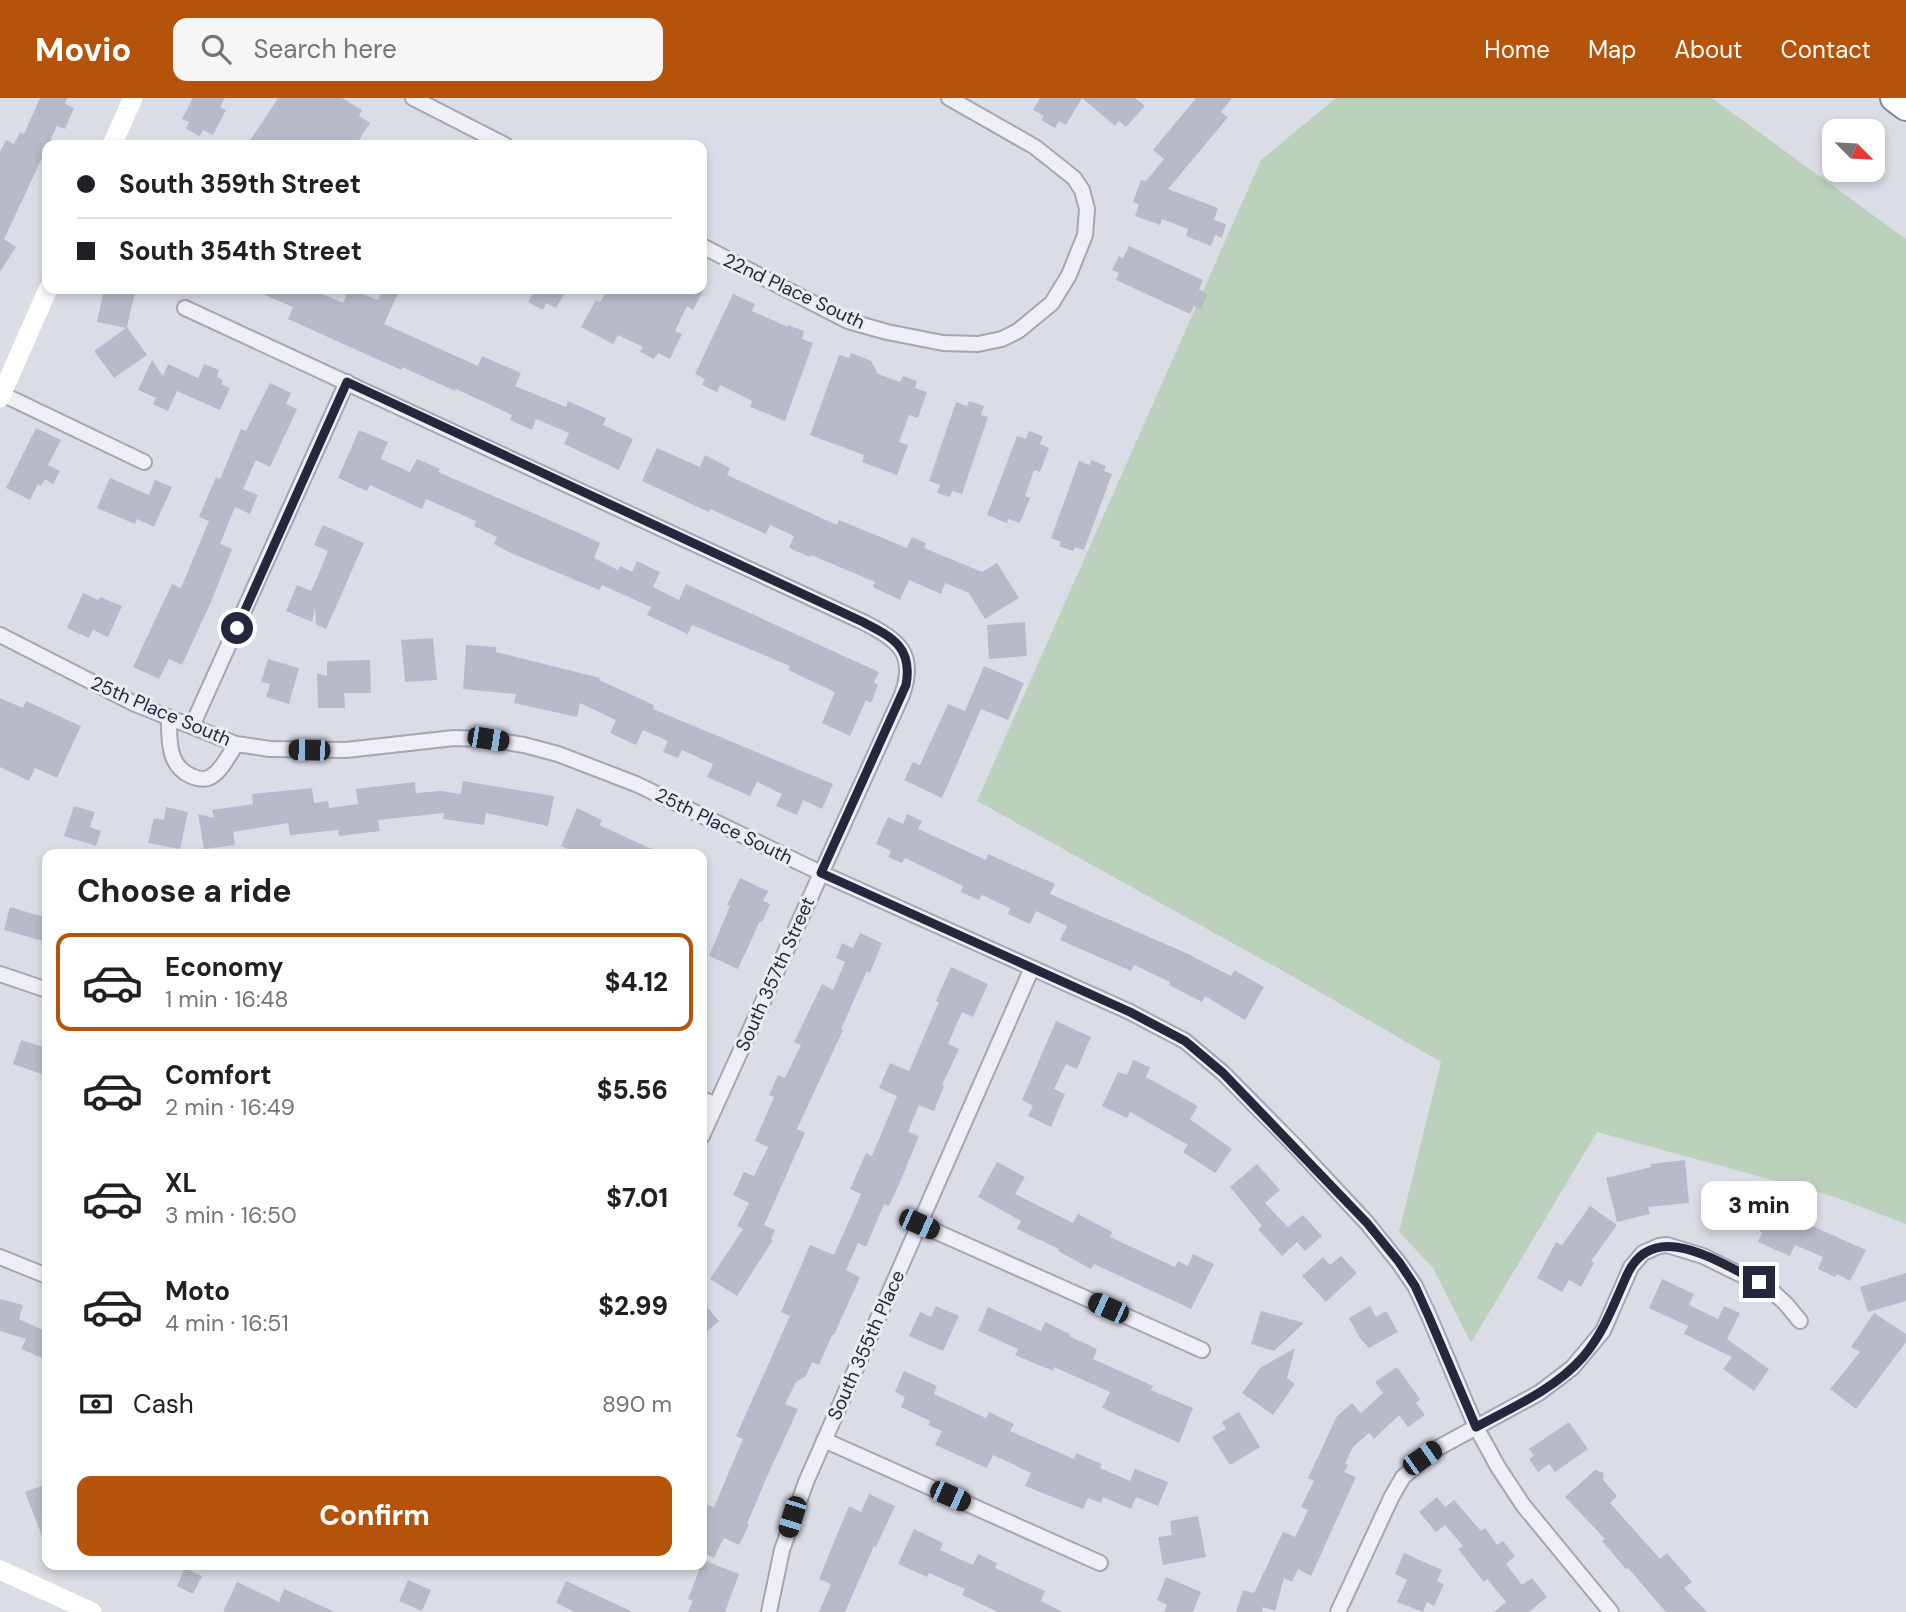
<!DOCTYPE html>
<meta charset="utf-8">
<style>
body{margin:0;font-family:"DM Sans",sans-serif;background:#f6f6f6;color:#202124;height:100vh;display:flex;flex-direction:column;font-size:26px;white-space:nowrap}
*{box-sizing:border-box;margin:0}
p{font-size:23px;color:#757577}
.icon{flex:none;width:38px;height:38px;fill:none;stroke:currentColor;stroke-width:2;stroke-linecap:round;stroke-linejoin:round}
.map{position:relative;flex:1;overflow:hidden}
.side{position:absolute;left:42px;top:751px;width:665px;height:721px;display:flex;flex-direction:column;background:#fff;border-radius:14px;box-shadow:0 4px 10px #0003}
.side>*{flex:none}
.guide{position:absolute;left:42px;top:42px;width:665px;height:154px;border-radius:14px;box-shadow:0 4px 10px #0003;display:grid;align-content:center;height:154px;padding:0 35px;background:#fff}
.needle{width:46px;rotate:114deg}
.controls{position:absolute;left:1822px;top:21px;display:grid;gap:14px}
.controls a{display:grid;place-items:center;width:63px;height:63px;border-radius:14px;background:#fff;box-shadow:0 4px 10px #0003;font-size:35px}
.end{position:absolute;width:32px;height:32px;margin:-16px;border:9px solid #25273d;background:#fff;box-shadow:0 0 0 4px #fff}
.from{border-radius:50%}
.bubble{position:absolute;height:49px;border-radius:14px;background:#fff;box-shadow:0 4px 10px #0003;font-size:23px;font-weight:800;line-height:49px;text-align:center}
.car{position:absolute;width:21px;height:42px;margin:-21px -10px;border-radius:9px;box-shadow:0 0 5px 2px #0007;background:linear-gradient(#222 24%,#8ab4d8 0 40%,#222 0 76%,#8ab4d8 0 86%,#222 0)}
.guide b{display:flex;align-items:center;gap:24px;height:66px;font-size:26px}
.guide b+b{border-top:2px solid #e0e0e0}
.guide i{width:18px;height:18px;background:#202124}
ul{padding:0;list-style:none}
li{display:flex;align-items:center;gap:21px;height:98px;margin:0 14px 10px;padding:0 21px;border:4px solid transparent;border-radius:14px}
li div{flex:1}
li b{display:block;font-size:26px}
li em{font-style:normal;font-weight:800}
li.active{border-color:#b45309}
li>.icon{width:63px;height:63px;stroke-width:1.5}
h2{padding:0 35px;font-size:32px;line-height:84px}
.pay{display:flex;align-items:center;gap:18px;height:77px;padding:0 35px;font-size:26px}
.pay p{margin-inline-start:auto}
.primary-button{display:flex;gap:14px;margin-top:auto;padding:14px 35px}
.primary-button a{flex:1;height:80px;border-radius:14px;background:#b45309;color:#fff;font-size:28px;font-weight:800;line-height:80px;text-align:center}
header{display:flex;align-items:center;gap:42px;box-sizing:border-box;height:98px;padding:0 35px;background:#b45309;color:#fff}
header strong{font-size:33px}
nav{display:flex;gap:38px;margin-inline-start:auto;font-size:24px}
.search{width:490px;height:63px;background:#f6f6f6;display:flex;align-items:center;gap:18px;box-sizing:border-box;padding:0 24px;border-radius:14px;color:#757577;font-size:26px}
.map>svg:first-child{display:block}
</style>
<header>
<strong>Movio</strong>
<div class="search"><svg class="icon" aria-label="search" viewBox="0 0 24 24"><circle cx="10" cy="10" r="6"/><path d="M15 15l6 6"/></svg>Search here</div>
<nav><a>Home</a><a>Map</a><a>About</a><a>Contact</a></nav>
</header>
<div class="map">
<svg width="1906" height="1514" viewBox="0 0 1906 1514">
<rect width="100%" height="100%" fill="#dbdde6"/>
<!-- green -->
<path fill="#bcd1bc" d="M1336,0H1712L1906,141V1126L1835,1099L1597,1034L1471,1245L1433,1170L1399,1134L1441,964L1292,878L977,703L1261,62Z"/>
<!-- building -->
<path fill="#b8bac9" d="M40,0H67L65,6L74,10L65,31L57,28L4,141L16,149L0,174V54L6,42L14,46L20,34L24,36Z
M193,0H225L220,9L226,12L213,37L203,32L200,38L186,31L189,24L182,21Z
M278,0H342L362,12L359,18L370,25L356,47H247Z
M1040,0H1082L1066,27L1059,23L1055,30L1041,22L1044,18L1033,12Z
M1082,0H1135L1145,8L1126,29L1119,23L1115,28Z
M1196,0H1232L1221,14L1228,19L1168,91L1218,110L1214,122L1226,126L1222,140L1215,137L1211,148L1186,138L1188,131L1162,121L1160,127L1135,118L1139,106L1133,104L1141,82L1146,83L1164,61L1153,52Z
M1129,148L1203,182L1199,191L1208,196L1201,211L1194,208L1190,216L1116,182L1119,175L1112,172L1119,158L1123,160Z
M104,191L135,195L127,229L147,257L114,280L94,253L126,230L97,224Z
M251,191H311L343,205L349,191L378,202L383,191H400L384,226L478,268L482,258L521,275L515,288L566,309L568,303L606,320L603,327L633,341L619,372L564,346L569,335L536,321L532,332L510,322L512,317L456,291L455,293L402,269L401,272L288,221L293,209Z
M520,191H567L556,210L546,205L543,212L528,204L532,197Z
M608,191H704L693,212L687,208L675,233L682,236L670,261L658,255L654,261L640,254L643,249L618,237L613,246L581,229L596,202L600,204Z
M733,196L755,206L752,213L788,229V227L804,233L802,241L813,245L785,323L750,309L752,303L720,287L717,294L702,287L705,281L695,276Z
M851,255L871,263L878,276L900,284L903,278L917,283L915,290L927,294L918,320L909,317L899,344L908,347L897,377L862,364L864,357L810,337L839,257L849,260Z
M152,262L163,278L168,266L198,280L204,266L219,272L217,279L223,282L221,286L230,290L220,312L177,293L168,313L153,306L156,300L138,292Z
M270,285L291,295L286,306L297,311L270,369L256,362L243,391L258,397L250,416L235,409L220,446L232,451L211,504L182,567L169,561L159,581L133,569L172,486L181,490L209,423L199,419L216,379L220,381L241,331L246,333Z
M969,303L984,308L981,317L988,319L962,396L952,393L950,399L937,395L940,387L929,383L956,304L967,308Z
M36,330L61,342L48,367L60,373L53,386L45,381L41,388L38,386L30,402L6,390Z
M359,332L388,344L381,361L410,374L417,361L440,371L438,374L579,435L600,445L594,460L618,472L620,468L632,474L637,463L660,474L653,489L679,502L686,486L879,574L874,584L878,587L871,605L866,602L850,638L822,625L835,594L788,572L790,568L692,527L688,536L647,517L651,509L602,487L599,492L511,455L494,446L497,439L474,428L476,423L426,401L422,411L370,387L367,393L338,380Z
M1029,333L1043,338L1040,346L1049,350L1040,374L1034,372L1025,398L1030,400L1020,425L1008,421L1007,425L987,417L1017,338L1026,341Z
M657,350L700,369L705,357L730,370L727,377L837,427L839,422L907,450L912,439L926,445L924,450L982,474L997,465L1019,500L985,521L969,495L945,485L941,496L909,482L900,502L873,489L875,484L811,457L810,459L789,450L794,438L770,427L766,436L710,411L709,414L642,383Z
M1091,362L1106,368L1104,373L1112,376L1084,452L1075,449L1073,453L1059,448L1061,444L1051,440L1079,363L1090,367Z
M110,380L149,397L155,382L172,389L154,429L137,421L135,426L97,410Z
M323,427L364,445L326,531L316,526L315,511L312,524L286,513L297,487L311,493L317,480L328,453L314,447Z
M83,495L98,502L100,499L122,508L108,539L93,532L89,540L67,530Z
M1025,524L1027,558L989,561L987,527Z
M433,540L437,582L405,584L401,542Z
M466,547L496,549V554L600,580L599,582L654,607L653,611L833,686L822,711L803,702L797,717L776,708L782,696L757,684L750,698L707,679L713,666L682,652L678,660L663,654L668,643L643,632L636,647L610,635L616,622L580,605L577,619L514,605L516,596L463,591Z
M268,561L299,570L289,606L266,599L270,586L261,584Z
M370,562L371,595H344L345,610H318L317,575L327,578V563Z
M984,568L1024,585L1008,622L981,611L942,700L904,682L913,664L920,667L948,606L965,613Z
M0,600L23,610L26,603L81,628L57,680L35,670L29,683L0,669Z
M463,683L554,698L548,728L486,715L484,727L443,721L444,715L378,722L380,733L339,738L338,732L290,737L288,725L233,734L235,747L204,751L198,716L214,720L212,712L253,706L252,696L312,690L314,705L328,703L329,710L358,706L356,691L415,684L416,695L441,693L461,696Z
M74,708L95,714L90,729L101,733L96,748L64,738Z
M166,709L188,714L180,751L148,745L154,720L164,722Z
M577,710L602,722L599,727L663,756H579L561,748Z
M907,716L922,723L918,731L986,762L988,756L1055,786L1050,796L1186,855L1231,878L1234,872L1264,889L1245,922L1205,898L1202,904L1169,887L1170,884L1134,867L1131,873L1060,842L1067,828L1036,813L1030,826L1008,816L1010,810L982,797L979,802L961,794L963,788L905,760L902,765L888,759L891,753L876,746L888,719L903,726Z
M740,780L768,793L763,803L770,806L762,824L760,823L738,871L709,858L730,808L727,807Z
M10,809L47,820V844L4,832Z
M860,835L882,845L870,875L867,873L841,931L843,932L797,1031L805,1035L764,1127L775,1132L771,1141L773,1142L737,1198L710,1181L743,1131L737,1128L749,1105L733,1097L744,1074L754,1078L768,1049L755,1043L774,999L769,997L778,977L785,980L801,947L794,944L822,886L833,892L845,864L836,860L842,845L853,850Z
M951,869L988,886L973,919L962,914L948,946L959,951L942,987L944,988L934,1013L919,1007L908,1034L919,1038L900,1084L889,1108L884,1106L866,1149L858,1145L846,1172L860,1179L834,1237H832L819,1267L812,1264L806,1278L796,1284L785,1306L798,1311L765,1383L747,1426L749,1427L739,1447L724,1440L714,1460L702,1454V1419L708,1407L714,1409L743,1341L736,1338L790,1218L781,1214L810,1147L834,1157L861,1096L850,1091L866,1055L872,1058L897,998L879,990L890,965L909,973L939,904L936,903Z
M1056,923L1091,939L1077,971L1066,966L1054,991L1065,996L1051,1029L1028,1018L1033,1008L1022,1002Z
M21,942L47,950V978L13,966Z
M1133,962L1150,969L1146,979L1198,1008L1190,1021L1232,1051L1215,1075L1183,1054L1188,1047L1130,1014L1127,1020L1102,1008L1118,974L1127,977Z
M1685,1062L1689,1105L1648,1109L1650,1116L1617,1124L1606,1080L1651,1069V1066Z
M997,1064L1025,1079L1015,1096L1073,1125L1078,1116L1112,1134L1110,1139L1175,1169L1178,1163L1188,1168L1193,1156L1214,1166L1191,1211L1094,1166L1091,1171L1058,1153L1059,1151L1017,1131L1021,1123L978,1099Z
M1257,1066L1280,1092L1265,1105L1288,1129L1303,1117L1322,1138L1305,1153L1297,1144L1282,1158L1258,1131L1262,1128L1230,1089Z
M1720,1085L1752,1101L1746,1113L1778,1127L1783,1115L1866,1152L1850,1183L1837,1176L1835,1179L1818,1171L1823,1159L1795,1147L1790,1158L1758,1144L1762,1134L1730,1118L1724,1129L1703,1118Z
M1590,1108L1617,1127L1591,1163L1594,1165L1581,1189L1569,1182L1562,1194L1537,1180L1556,1144L1562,1147Z
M1341,1158L1357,1175L1326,1204L1302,1178L1323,1159L1330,1167Z
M1906,1175V1203L1868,1214L1860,1189Z
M1662,1181L1694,1196L1689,1207L1718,1221L1724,1208L1740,1215L1727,1241L1769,1271L1754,1293L1723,1271L1732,1259L1684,1236L1688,1228L1649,1210Z
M0,1201L23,1207L19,1221L47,1234V1262L21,1251L26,1241L0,1233Z
M702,1203L719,1223L702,1238Z
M936,1208L959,1218L943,1253L909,1238L920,1214L931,1219Z
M1370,1208L1376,1219L1386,1213L1398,1234L1369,1250L1359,1239L1349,1220Z
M988,1209L1041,1233L1045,1224L1070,1236L1069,1238L1097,1251L1093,1261L1153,1288L1151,1292L1193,1310L1179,1345L1102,1310L1110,1294L1054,1269L1053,1273L1015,1257L1018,1251L978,1233Z
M1261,1213L1304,1225L1274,1253L1251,1246Z
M1874,1215L1906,1236V1244L1856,1311L1830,1291L1860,1254L1851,1249Z
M1295,1250L1287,1280L1295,1286L1273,1317L1242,1295L1260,1270Z
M1397,1269L1420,1301L1416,1305L1425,1317L1408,1329L1399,1317L1374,1341L1369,1335L1353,1349L1345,1366L1348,1367L1344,1374L1356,1379L1311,1478L1298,1471L1292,1484L1284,1480L1275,1513L1263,1509L1262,1514H1236L1243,1492L1254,1495L1283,1434L1295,1439L1308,1412L1301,1409L1314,1383L1308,1380L1337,1318L1352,1305L1361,1315L1383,1295L1375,1284Z
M904,1273L937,1288L934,1296L986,1320L989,1314L1014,1326L1010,1333L1074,1361L1076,1355L1102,1366L1100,1370L1130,1383L1135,1371L1168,1384L1158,1408L1136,1399L1131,1411L1103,1399L1101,1405L1088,1400L1083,1411L1025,1388L1031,1375L993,1357L987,1370L935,1347L942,1333L928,1327L930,1323L901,1309L905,1299L895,1294Z
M1239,1314L1260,1349L1230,1367L1212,1339L1226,1331L1222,1324Z
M1569,1324L1588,1351L1555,1374L1549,1366L1538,1374L1529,1361L1534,1358L1529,1351Z
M1595,1372L1604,1375L1603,1382L1617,1398L1610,1405L1660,1461L1667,1455L1692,1484L1684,1490L1707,1514H1666L1628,1470L1626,1471L1602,1443L1605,1441L1565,1399Z
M47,1386V1448H46L25,1394Z
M869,1396L895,1408L876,1449L874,1448L845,1514H819L831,1486L819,1481L839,1432L849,1408L861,1414Z
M1437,1399L1445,1409L1454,1402L1481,1433L1485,1430L1497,1447L1503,1443L1515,1458L1506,1466L1522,1487L1532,1480L1547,1499L1529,1514H1494L1506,1504L1487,1481L1484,1484L1458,1451L1463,1448L1445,1427L1436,1434L1419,1414Z
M1198,1418L1206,1459L1163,1467L1158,1439L1172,1437L1170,1423Z
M914,1431L943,1445L940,1452L973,1467L978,1456L997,1465L995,1470L1045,1493L1041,1503L1063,1514H998L962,1497L965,1491L929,1475L927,1479L898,1466Z
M1404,1455L1442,1472L1437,1483L1444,1486L1434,1508L1427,1504L1423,1514L1397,1504L1407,1482L1395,1476Z
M703,1462L739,1476L725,1514H688L693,1503L688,1501Z
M185,1470L202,1478L193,1496L177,1488Z
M1166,1479L1201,1494L1193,1514H1164L1167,1507L1157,1502Z
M408,1482L431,1492L422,1513L399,1503Z
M566,1483L633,1514H575L556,1505Z
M237,1484L279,1504L284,1491L335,1514H223Z"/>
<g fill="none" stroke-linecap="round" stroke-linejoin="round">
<defs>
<path id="street" d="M413,0L505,47
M702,148L848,223L887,234L943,245L978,246L1002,241L1018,233L1052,205L1069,177L1085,137L1087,111L1082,92L1074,80L1035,49L949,0
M185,210L863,524C898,542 917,555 902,597L702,1038
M2,296L144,364
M0,537L135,606L236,646L270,651L346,652L454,640L488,641L524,647L558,656L636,686L821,775L1130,914L1185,943L1223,975L1295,1048L1367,1125L1399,1165L1415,1188L1429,1218L1476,1329L1498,1369L1523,1407L1611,1514
M169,620C169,642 168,668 191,678C196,680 203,682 208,680C220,676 229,657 236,646
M192,628L347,284
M0,876L47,892
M702,1001L716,1007
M919,1126L1202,1252
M0,1159L47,1178
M824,1342L1100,1465
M769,1514L782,1452L806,1384L1032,870
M1338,1514L1392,1398L1403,1379L1436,1351L1539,1295L1572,1270L1603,1233L1631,1169L1643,1155L1659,1148L1667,1147L1703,1158L1770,1191L1786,1206L1800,1223"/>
<path id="highway" d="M1894,0L1906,9"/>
</defs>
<!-- street casing -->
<use href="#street" stroke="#a4a6b3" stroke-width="18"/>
<!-- highway casing -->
<use href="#highway" stroke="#82869d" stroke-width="30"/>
<!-- street -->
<use href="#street" stroke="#eeeff5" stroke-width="14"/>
<!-- secondary -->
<path stroke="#fff" stroke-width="19" d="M112,47L133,0
M0,300L48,191
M0,1472L92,1514"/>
<!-- highway -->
<use href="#highway" stroke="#fff" stroke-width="26"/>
</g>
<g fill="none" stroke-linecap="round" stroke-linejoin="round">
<!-- route -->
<path stroke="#25273d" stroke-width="9" d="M237,530L347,284L863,524C892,539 913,549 906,587L821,775L1130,914L1185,943L1223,975L1367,1125L1399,1164L1415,1188L1429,1219L1476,1329C1513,1309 1555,1291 1583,1259C1604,1234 1613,1208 1626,1179C1652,1118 1718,1164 1759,1184"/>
</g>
<g text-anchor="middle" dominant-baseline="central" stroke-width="6" stroke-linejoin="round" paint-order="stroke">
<!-- street labels -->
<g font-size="19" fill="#25273d" stroke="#eaecf4">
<text transform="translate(794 193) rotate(25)">22nd Place South</text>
<text transform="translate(161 613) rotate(23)">25th Place South</text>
<text transform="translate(724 728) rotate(26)">25th Place South</text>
<text transform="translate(775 876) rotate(-66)">South 357th Street</text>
<text transform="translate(866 1247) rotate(-66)">South 355th Place</text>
</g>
</g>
</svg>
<div class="controls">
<a><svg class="needle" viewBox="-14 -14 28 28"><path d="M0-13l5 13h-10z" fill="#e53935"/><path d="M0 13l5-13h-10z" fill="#757577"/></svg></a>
</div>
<i class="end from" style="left:237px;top:530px"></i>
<i class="end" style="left:1759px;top:1184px"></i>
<div class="bubble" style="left:1701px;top:1083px;width:116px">3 min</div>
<i class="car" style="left:488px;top:641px;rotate:99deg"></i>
<i class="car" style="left:309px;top:652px;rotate:271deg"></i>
<i class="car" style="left:919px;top:1126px;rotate:114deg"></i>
<i class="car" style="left:1108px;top:1210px;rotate:294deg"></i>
<i class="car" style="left:1422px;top:1360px;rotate:55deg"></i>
<i class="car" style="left:950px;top:1398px;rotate:114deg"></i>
<i class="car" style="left:792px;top:1419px;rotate:197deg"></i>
<div class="guide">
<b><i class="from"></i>South 359th Street</b>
<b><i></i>South 354th Street</b>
</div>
<section class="side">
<h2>Choose a ride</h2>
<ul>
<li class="active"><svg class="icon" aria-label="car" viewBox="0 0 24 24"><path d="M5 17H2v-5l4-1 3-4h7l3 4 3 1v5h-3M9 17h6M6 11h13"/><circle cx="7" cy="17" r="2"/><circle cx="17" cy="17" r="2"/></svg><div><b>Economy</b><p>1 min · 16:48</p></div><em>$4.12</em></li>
<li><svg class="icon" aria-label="car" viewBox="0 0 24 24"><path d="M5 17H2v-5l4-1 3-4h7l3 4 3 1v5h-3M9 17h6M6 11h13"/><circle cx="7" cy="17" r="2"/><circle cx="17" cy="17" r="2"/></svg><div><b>Comfort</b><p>2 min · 16:49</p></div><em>$5.56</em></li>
<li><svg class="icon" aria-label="car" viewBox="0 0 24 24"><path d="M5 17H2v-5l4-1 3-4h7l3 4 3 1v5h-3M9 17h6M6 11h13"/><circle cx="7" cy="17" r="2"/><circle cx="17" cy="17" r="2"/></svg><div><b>XL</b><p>3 min · 16:50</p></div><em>$7.01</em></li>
<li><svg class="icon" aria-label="car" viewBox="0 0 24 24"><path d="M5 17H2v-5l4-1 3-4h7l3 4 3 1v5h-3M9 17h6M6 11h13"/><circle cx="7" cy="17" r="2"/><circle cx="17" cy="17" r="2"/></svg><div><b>Moto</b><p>4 min · 16:51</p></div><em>$2.99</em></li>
</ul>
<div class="pay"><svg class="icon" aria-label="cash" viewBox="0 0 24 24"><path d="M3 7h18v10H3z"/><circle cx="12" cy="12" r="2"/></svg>Cash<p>890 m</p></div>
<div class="primary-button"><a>Confirm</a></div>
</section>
</div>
